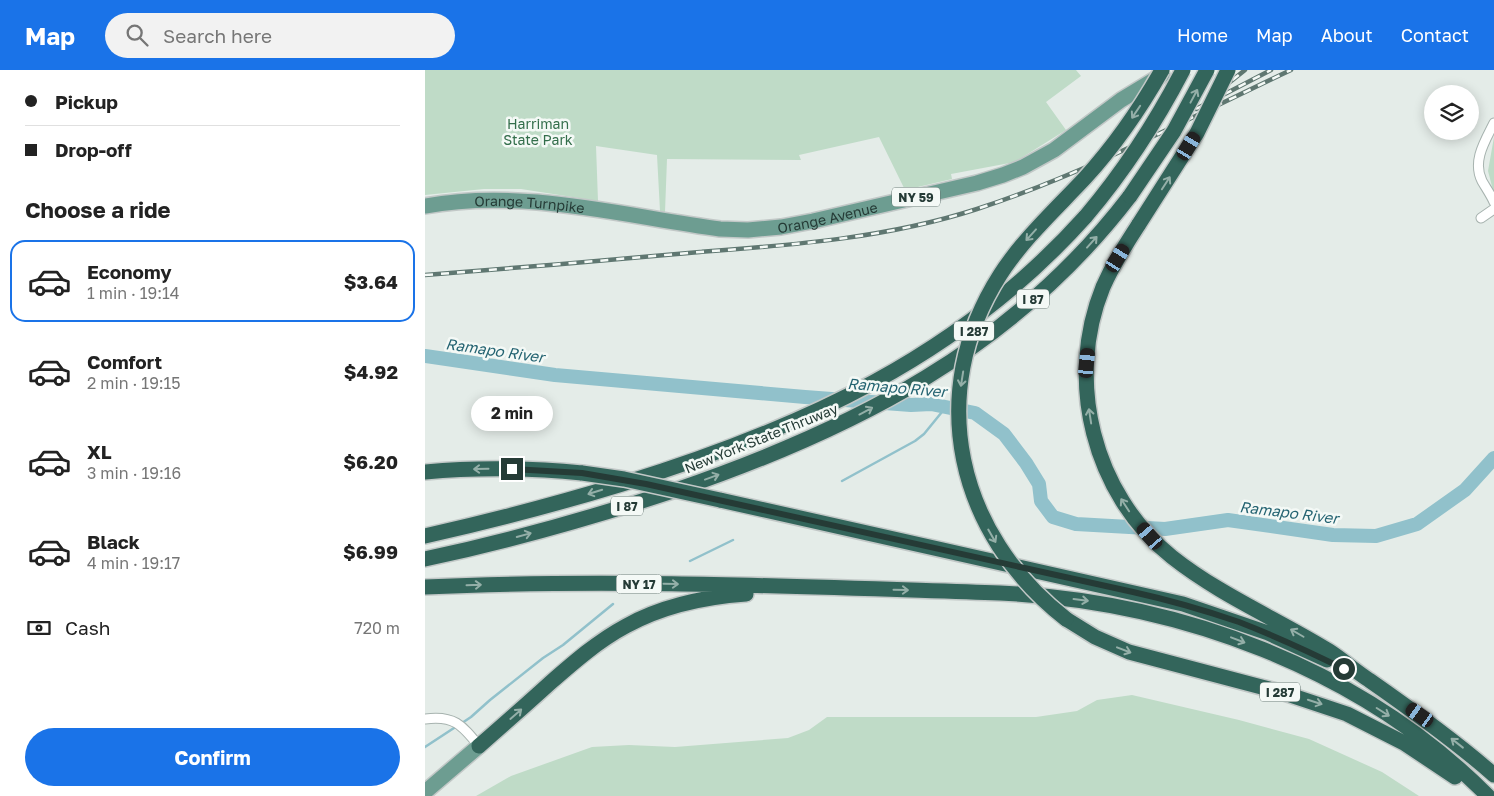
<!DOCTYPE html>
<meta charset="utf-8">
<style>
body{margin:0;font-family:"Golos Text",sans-serif;background:#f2f2f2;color:#222;height:100vh;display:flex;flex-direction:column;font-size:19px;white-space:nowrap}
*{box-sizing:border-box;margin:0}
p{font-size:16px;color:#767676}
.icon{flex:none;width:28px;height:28px;fill:none;stroke:currentColor;stroke-width:2;stroke-linecap:round;stroke-linejoin:round}
.map{position:relative;flex:1;overflow:hidden}
.sheet{display:flex;flex-direction:column;background:#fff;width:425px}
.sheet>*{flex:none}
.top-card{display:grid;align-content:center;height:110px;padding:0 25px;background:#fff}
.fabs{position:absolute;left:999px;top:15px;display:grid;gap:10px}
.fabs a{display:grid;place-items:center;width:55px;height:55px;border-radius:50%;background:#fff;box-shadow:0 2px 12px #0003;font-size:25px}
.end{position:absolute;width:22px;height:22px;margin:-11px;border:6px solid #253b36;background:#fff;box-shadow:0 0 0 2px #fff}
.from{border-radius:50%}
.bubble{position:absolute;height:35px;border-radius:18px;background:#fff;box-shadow:0 2px 12px #0003;font-size:16px;font-weight:700;line-height:35px;text-align:center}
.car{position:absolute;width:15px;height:30px;margin:-15px -8px;border-radius:6px;box-shadow:0 0 4px 1px #0007;background:linear-gradient(#222 24%,#8ab4d8 0 40%,#222 0 76%,#8ab4d8 0 86%,#222 0)}
.top-card b{display:flex;align-items:center;gap:18px;height:48px;font-size:19px}
.top-card b+b{border-top:1px solid #e0e0e0}
.top-card i{width:12px;height:12px;background:#222}
ul{padding:0;list-style:none}
li{display:flex;align-items:center;gap:15px;height:82px;margin:0 10px 8px;padding:0 15px;border:2px solid transparent;border-radius:15px}
li div{flex:1}
li b{display:block;font-size:19px}
li em{font-style:normal;font-weight:700}
li.current{border-color:#1a73e8}
li>.icon{width:45px;height:45px;stroke-width:1.5}
h2{padding:0 25px;font-size:22px;line-height:60px}
.pay{display:flex;align-items:center;gap:12px;height:55px;padding:0 25px;font-size:19px}
.pay p{margin-inline-start:auto}
.button{display:flex;gap:10px;margin-top:auto;padding:10px 25px}
.button a{flex:1;height:58px;border-radius:30px;background:#1a73e8;color:#fff;font-size:20px;font-weight:700;line-height:58px;text-align:center}
header{display:flex;align-items:center;gap:30px;box-sizing:border-box;height:70px;padding:0 25px;background:#1a73e8;color:#fff}
header strong{font-size:24px}
nav{display:flex;gap:28px;margin-inline-start:auto;font-size:18px}
.search{width:350px;height:45px;background:#f2f2f2;display:flex;align-items:center;gap:12px;box-sizing:border-box;padding:0 18px;border-radius:28px;color:#767676;font-size:19px}
main{display:flex;flex:1;min-height:0}
.map>svg:first-child{display:block}
</style>
<header>
<strong>Map</strong>
<div class="search"><svg class="icon" aria-label="search" viewBox="0 0 24 24"><circle cx="10" cy="10" r="6"/><path d="M15 15l6 6"/></svg>Search here</div>
<nav><a>Home</a><a>Map</a><a>About</a><a>Contact</a></nav>
</header>
<main>
<section class="sheet">
<div class="top-card">
<b><i class="from"></i>Pickup</b>
<b><i></i>Drop-off</b>
</div>
<h2>Choose a ride</h2>
<ul>
<li class="current"><svg class="icon" aria-label="car" viewBox="0 0 24 24"><path d="M5 17H2v-5l4-1 3-4h7l3 4 3 1v5h-3M9 17h6M6 11h13"/><circle cx="7" cy="17" r="2"/><circle cx="17" cy="17" r="2"/></svg><div><b>Economy</b><p>1 min · 19:14</p></div><em>$3.64</em></li>
<li><svg class="icon" aria-label="car" viewBox="0 0 24 24"><path d="M5 17H2v-5l4-1 3-4h7l3 4 3 1v5h-3M9 17h6M6 11h13"/><circle cx="7" cy="17" r="2"/><circle cx="17" cy="17" r="2"/></svg><div><b>Comfort</b><p>2 min · 19:15</p></div><em>$4.92</em></li>
<li><svg class="icon" aria-label="car" viewBox="0 0 24 24"><path d="M5 17H2v-5l4-1 3-4h7l3 4 3 1v5h-3M9 17h6M6 11h13"/><circle cx="7" cy="17" r="2"/><circle cx="17" cy="17" r="2"/></svg><div><b>XL</b><p>3 min · 19:16</p></div><em>$6.20</em></li>
<li><svg class="icon" aria-label="car" viewBox="0 0 24 24"><path d="M5 17H2v-5l4-1 3-4h7l3 4 3 1v5h-3M9 17h6M6 11h13"/><circle cx="7" cy="17" r="2"/><circle cx="17" cy="17" r="2"/></svg><div><b>Black</b><p>4 min · 19:17</p></div><em>$6.99</em></li>
</ul>
<div class="pay"><svg class="icon" aria-label="cash" viewBox="0 0 24 24"><path d="M3 7h18v10H3z"/><circle cx="12" cy="12" r="2"/></svg>Cash<p>720 m</p></div>
<div class="button"><a>Confirm</a></div>
</section>
<div class="map">
<svg width="1069" height="726" viewBox="0 0 1069 726">
<rect width="100%" height="100%" fill="#e4ece8"/>
<!-- green -->
<path fill="#bfdbc7" d="M0,0H651L656,6L621,32L641,60L590,92L526,104L527,109L480,120L454,67L374,85L376,90L242,89L240,142L235,141L232,85L171,76L173,131L96,119H59L0,125Z
M1069,67V124L1063,101Z
M707,625L814,650L884,669L957,702L994,726H51L86,706L167,677L204,675L250,677L363,668L384,660L402,647H611L652,641L672,630Z"/>
<g fill="none" stroke-linecap="round" stroke-linejoin="round">
<!-- stream -->
<path stroke="#91c1cb" stroke-width="2.5" d="M417,411L490,371L499,364L521,337
M265,491L308,470
M37,653L46,647L65,630L118,588L138,575L188,534
M0,677L32,656"/>
<!-- river -->
<path stroke="#91c1cb" stroke-width="14" d="M0,286L130,305L380,327L486,335L506,334L550,343L579,364L601,393L614,414L616,431L628,447L651,454L740,459L803,450L908,465L951,466L992,454L1040,420L1069,388"/>
<defs>
<path id="street" d="M1069,53C1060,71 1047,91 1057,111C1061,118 1066,125 1069,132
M1056,148L1069,139
M0,649C29,645 37,655 54,676"/>
<g id="primary">
<path id="s1" d="M0,136C98,118 198,146 295,159L323,160L356,157L388,151L552,113L578,105L598,97L629,80L696,30L737,5"/>
<path d="M0,722L54,676"/>
</g>
<path id="highway" d="M714,154C701,174 688,194 678,217C640,310 668,424 747,487C795,525 852,549 904,581C918,590 930,601 944,610C987,640 1029,670 1069,705
M0,402C53,397 105,398 157,403
M295,430L758,534L843,563L902,590
M0,466C66,451 132,434 197,414C375,359 535,287 661,146
M0,489C85,471 169,447 251,420C429,359 588,279 705,126
M0,517C191,508 384,517 575,523C753,531 936,598 1063,726
M641,549L670,567L704,582L859,623L922,644L979,673L1030,707
M54,676C78,655 102,634 125,613C149,592 173,571 201,556C237,536 279,527 321,524"/>
</defs>
<!-- street casing -->
<use href="#street" stroke="#a7b3af" stroke-width="11"/>
<!-- primary casing -->
<use href="#primary" stroke="#c2c8c7" stroke-width="18"/>
<!-- highway casing -->
<use href="#highway" stroke="#c2c8c7" stroke-width="18"/>
<!-- street -->
<use href="#street" stroke="#fff" stroke-width="9"/>
<!-- primary -->
<use href="#primary" stroke="#6d9d91" stroke-width="15"/>
<!-- highway -->
<use href="#highway" stroke="#33655b" stroke-width="15"/>
<defs>
<path id="rail" d="M795,20L820,0
M771,39L846,0
M0,205C92,198 183,190 275,182C368,175 463,168 552,139C662,103 762,49 866,0"/>
</defs>
<!-- rail casing -->
<use href="#rail" stroke="#5f7771" stroke-width="4.5"/>
<!-- rail -->
<use href="#rail" stroke="#f4f9f6" stroke-width="2.5" stroke-dasharray="8" stroke-linecap="butt"/>
<defs>
<path id="highway-bridge" d="M705,126L749,61L782,0
M661,146C699,101 731,52 758,0
M714,154L772,63L803,0
M157,403L199,409L295,430
M641,549C532,464 499,324 575,205C598,169 631,139 660,108C690,75 715,39 737,0"/>
</defs>
<!-- highway-bridge casing -->
<use href="#highway-bridge" stroke="#c2c8c7" stroke-width="18" stroke-linecap="butt"/>
<!-- highway-bridge -->
<use href="#highway-bridge" stroke="#33655b" stroke-width="15"/>
</g>
<!-- one-way arrows -->
<defs><path id="oneway-shaft" d="M-6 0H5M1.5-3L5.5 0L1.5 3" fill="none" stroke-width="1.6" stroke-linecap="round" stroke-linejoin="round" transform="scale(1.25)"/></defs>
<g stroke="#94afa8">
<use href="#oneway-shaft" transform="translate(769 26) rotate(-62)"/>
<use href="#oneway-shaft" transform="translate(711 42) rotate(124)"/>
<use href="#oneway-shaft" transform="translate(741 113) rotate(-57)"/>
<use href="#oneway-shaft" transform="translate(606 165) rotate(132)"/>
<use href="#oneway-shaft" transform="translate(667 172) rotate(-48)"/>
<use href="#oneway-shaft" transform="translate(537 309) rotate(99)"/>
<use href="#oneway-shaft" transform="translate(441 341) rotate(-28)"/>
<use href="#oneway-shaft" transform="translate(665 346) rotate(-99)"/>
<use href="#oneway-shaft" transform="translate(56 399) rotate(179)"/>
<use href="#oneway-shaft" transform="translate(287 407) rotate(-20)"/>
<use href="#oneway-shaft" transform="translate(170 422) rotate(163)"/>
<use href="#oneway-shaft" transform="translate(700 435) rotate(-123)"/>
<use href="#oneway-shaft" transform="translate(99 465) rotate(-15)"/>
<use href="#oneway-shaft" transform="translate(567 466) rotate(60)"/>
<use href="#oneway-shaft" transform="translate(246 514) rotate(1)"/>
<use href="#oneway-shaft" transform="translate(49 515) rotate(-2)"/>
<use href="#oneway-shaft" transform="translate(476 520) rotate(1)"/>
<use href="#oneway-shaft" transform="translate(656 530) rotate(7)"/>
<use href="#oneway-shaft" transform="translate(872 563) rotate(-150)"/>
<use href="#oneway-shaft" transform="translate(813 570) rotate(21)"/>
<use href="#oneway-shaft" transform="translate(699 580) rotate(21)"/>
<use href="#oneway-shaft" transform="translate(890 632) rotate(18)"/>
<use href="#oneway-shaft" transform="translate(958 642) rotate(32)"/>
<use href="#oneway-shaft" transform="translate(91 644) rotate(-41)"/>
<use href="#oneway-shaft" transform="translate(1032 673) rotate(-142)"/>
</g>
<g fill="none" stroke-linecap="round" stroke-linejoin="round">
<!-- route -->
<path stroke="#253b36" stroke-width="6" d="M87,399L157,403L221,414L708,522C744,530 779,540 814,552C850,566 885,582 919,599"/>
</g>
<g text-anchor="middle" dominant-baseline="central" stroke-width="5" stroke-linejoin="round" paint-order="stroke">
<!-- shield labels -->
<g fill="#f4f9f6" stroke="#637470" stroke-width="1">
<rect x="467" y="117.5" width="48" height="19" rx="4"/>
<rect x="592" y="219.5" width="32" height="19" rx="4"/>
<rect x="529" y="251.5" width="40" height="19" rx="4"/>
<rect x="186" y="426.5" width="32" height="19" rx="4"/>
<rect x="191.5" y="504.5" width="45" height="19" rx="4"/>
<rect x="835" y="612.5" width="40" height="19" rx="4"/>
</g>
<g font-size="12" font-weight="bold" fill="#253b36">
<text x="491" y="127">NY 59</text>
<text x="608" y="229">I 87</text>
<text x="549" y="261">I 287</text>
<text x="202" y="436">I 87</text>
<text x="214" y="514">NY 17</text>
<text x="855" y="622">I 287</text>
</g>
<!-- park labels -->
<g font-size="14" fill="#336e4b" stroke="#f4f9f6">
<text x="113" y="53">Harriman<tspan x="113" dy="16">State Park</tspan></text>
</g>
<!-- street labels -->
<g font-size="14" fill="#253b36" stroke="#f4f9f6">
<text stroke="none"><textPath href="#s1" startOffset="105">Orange Turnpike</textPath></text>
<text stroke="none"><textPath href="#s1" startOffset="406">Orange Avenue</textPath></text>
<text transform="translate(336 368) rotate(-22)">New York State Thruway</text>
</g>
<!-- water labels -->
<g font-size="15" font-style="italic" fill="#256472" stroke="#f4f9f6">
<text transform="translate(70 280) rotate(8)">Ramapo River</text>
<text transform="translate(472 317) rotate(5)">Ramapo River</text>
<text transform="translate(864 442) rotate(7)">Ramapo River</text>
</g>
</g>
</svg>
<div class="fabs">
<a><svg class="icon" aria-label="layers" viewBox="0 0 24 24"><path d="M12 4l9 5-9 5-9-5zM3 14l9 5 9-5"/></svg></a>
</div>
<i class="end from" style="left:919px;top:599px"></i>
<i class="end" style="left:87px;top:399px"></i>
<div class="bubble" style="left:46px;top:326px;width:82px">2 min</div>
<i class="car" style="left:764px;top:76px;rotate:31deg"></i>
<i class="car" style="left:693px;top:188px;rotate:32deg"></i>
<i class="car" style="left:662px;top:293px;rotate:6deg"></i>
<i class="car" style="left:725px;top:466px;rotate:319deg"></i>
<i class="car" style="left:995px;top:645px;rotate:305deg"></i>
</div>
</main>
